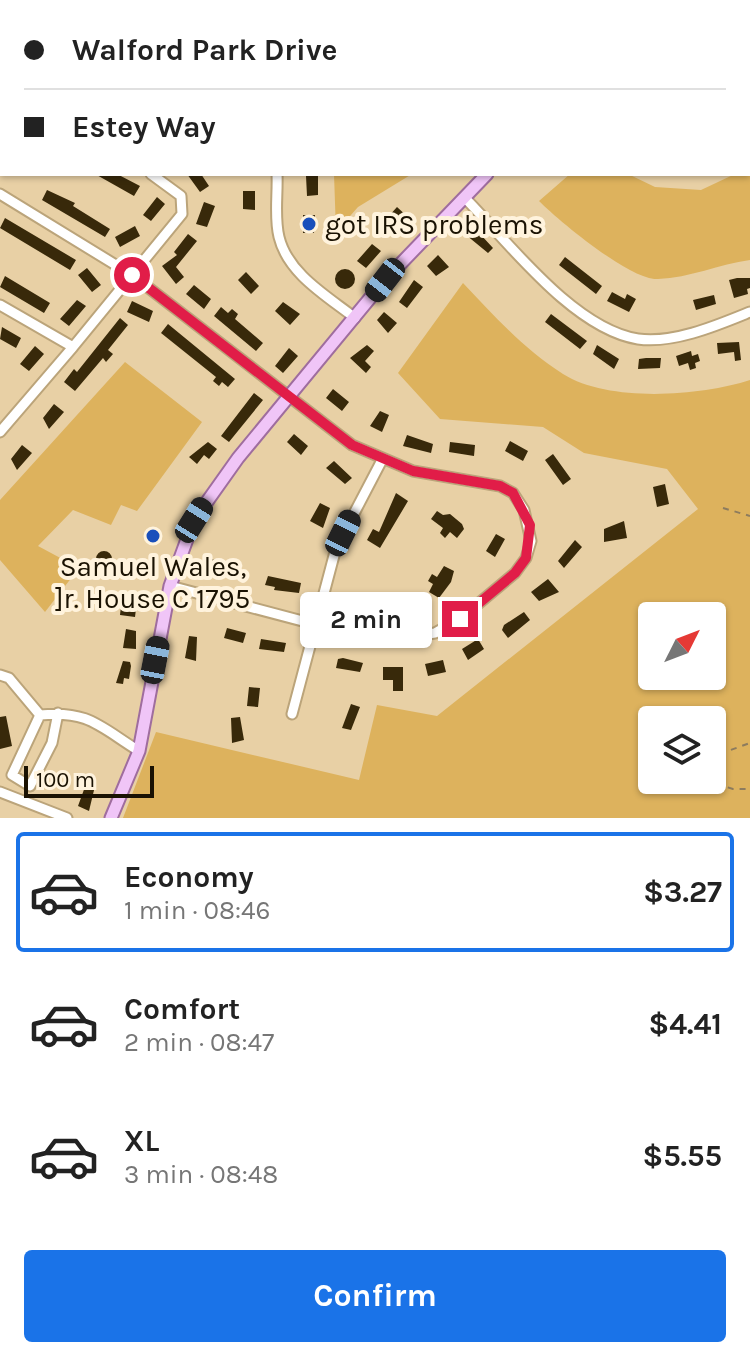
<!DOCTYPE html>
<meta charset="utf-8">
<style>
body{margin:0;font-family:Karla,sans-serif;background:#f2f2f2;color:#222;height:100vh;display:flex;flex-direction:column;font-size:30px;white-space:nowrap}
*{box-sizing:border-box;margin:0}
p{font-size:26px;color:#767676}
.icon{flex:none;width:44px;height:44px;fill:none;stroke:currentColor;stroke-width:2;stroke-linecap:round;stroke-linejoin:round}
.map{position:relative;height:818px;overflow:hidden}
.drawer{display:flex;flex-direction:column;background:#fff;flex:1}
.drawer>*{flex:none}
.top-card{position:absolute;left:0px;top:0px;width:750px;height:176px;box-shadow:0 2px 6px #0004;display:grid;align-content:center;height:176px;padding:0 24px;background:#fff}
.needle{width:52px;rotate:48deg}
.controls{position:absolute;left:638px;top:602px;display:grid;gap:16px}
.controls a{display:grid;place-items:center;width:88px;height:88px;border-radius:8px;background:#fff;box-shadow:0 2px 6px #0004;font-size:40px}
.scale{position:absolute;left:24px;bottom:20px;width:130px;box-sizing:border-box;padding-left:8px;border:4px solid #1a1203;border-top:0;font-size:22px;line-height:28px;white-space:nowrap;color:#1a1203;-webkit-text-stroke:6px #fff3dd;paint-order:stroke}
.end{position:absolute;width:36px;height:36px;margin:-18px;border:10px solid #e11d48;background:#fff;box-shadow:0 0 0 4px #fff}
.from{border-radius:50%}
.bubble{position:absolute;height:56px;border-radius:8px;background:#fff;box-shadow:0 2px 6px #0004;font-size:26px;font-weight:700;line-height:56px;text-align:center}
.car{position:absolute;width:24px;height:48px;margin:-24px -12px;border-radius:10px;box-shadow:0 0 6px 2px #0007;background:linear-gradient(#222 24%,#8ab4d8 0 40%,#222 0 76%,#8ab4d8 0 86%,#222 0)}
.top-card b{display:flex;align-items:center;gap:28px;height:76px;font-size:30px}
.top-card b+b{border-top:2px solid #e0e0e0}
.top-card i{width:20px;height:20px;background:#222}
ul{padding:14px 0 0;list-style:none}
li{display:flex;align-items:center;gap:24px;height:120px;margin:0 16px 12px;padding:0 8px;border:4px solid transparent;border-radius:8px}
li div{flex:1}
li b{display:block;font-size:30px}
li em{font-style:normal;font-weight:700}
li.on{border-color:#1a73e8}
li>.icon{width:72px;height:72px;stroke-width:1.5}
.action{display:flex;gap:16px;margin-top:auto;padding:16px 24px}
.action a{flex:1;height:92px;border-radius:8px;background:#1a73e8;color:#fff;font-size:32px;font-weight:700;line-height:92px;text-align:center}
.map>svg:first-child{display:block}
</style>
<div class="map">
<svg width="750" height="818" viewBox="0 0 750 818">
<rect width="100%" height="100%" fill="#e8d0a5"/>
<!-- green -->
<path fill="#ddb25d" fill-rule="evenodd" d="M750,160V260C719,264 690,278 658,279C631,281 559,221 539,201L570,174H628L655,187L701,190L735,174H748Z
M334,174H412L358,207L336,232Z
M463,283C494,316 525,350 563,374C609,403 701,396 750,380V818H123L156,732L359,780L377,705L437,716L698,509L667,469L584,453L543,427L440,419L398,373ZM652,616H712V676H652ZM652,720H712V780H652Z
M125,362L202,422L137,511L121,505L111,525L73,510L38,546L79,568L45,612L0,560V500Z"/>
<!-- building -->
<path fill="#38290a" d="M95,174H117L140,186L134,196Z
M187,174H201L209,186L200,192Z
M306,176H318V195L307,196Z
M47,190L75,203L73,206L110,229L105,237L42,200Z
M243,191H255V210L243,209Z
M157,197L165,204L151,221L143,215Z
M204,202L215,206L207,227L196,224Z
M397,207L409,218L400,228L388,217Z
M303,215H315L314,233H303Z
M5,218L76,260L70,270L0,228Z
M469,222L493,248L488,253L460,230Z
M135,226L140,236L120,247L115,237Z
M188,234L197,241L176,267L184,277L176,284L162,266L177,255L174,252Z
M372,244L381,251L366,268L357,261Z
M438,255L449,267L436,276L427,266Z
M565,257L602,286L596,294L559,265Z
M87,268L101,285L92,292L78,275Z
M335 279a10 10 0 1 1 20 0a10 10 0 1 1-20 0Z
M246,272L259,286L251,294L238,280Z
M5,276L50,303L44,313L0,287Z
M737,278H750V288L747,289L748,294L734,298L729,280Z
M414,280L423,287L407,308L399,302Z
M194,285L211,299L204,309L186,294Z
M612,292L625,299L627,294L636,299L629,312L607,301Z
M714,295L716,304L696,310L693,300Z
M77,300L86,306L69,326L60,319Z
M132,301L153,311L149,322L127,312Z
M283,302L300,314L290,325L275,311Z
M221,307L228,313L232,309L238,314L235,319L263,343L256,351L214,316Z
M384,312L397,323L388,333L377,320Z
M551,314L587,341L580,349L545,322Z
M120,318L128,325L108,350L113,354L106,362L103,358L75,391L64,382L74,369L77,372Z
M168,324L235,379L228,387L222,382L219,386L213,381L216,377L161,333Z
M2,327L21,338L16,348L0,339Z
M739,342L741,360L735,361L734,352L718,354L717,343Z
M367,345L374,351L365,361L371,367L366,373L350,358Z
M597,345L619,359L614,369L593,354Z
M35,346L44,354L29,371L20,364Z
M289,348L298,356L283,373L275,366Z
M691,351L692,356L698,354L700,361L695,363L696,368L690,370L688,363L679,366L676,356Z
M646,358H661L660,368L638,369L639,359Z
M333,389L349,402L342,411L326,398Z
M254,393L263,400L229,442L221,436Z
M54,404L64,412L49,429L43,418Z
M380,411L389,415L382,432L370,426Z
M294,434L308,446L301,455L287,442Z
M407,435L433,444L431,453L403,446Z
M510,441L528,451L523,461L505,451Z
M208,442L217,449L209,459L204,455L197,464L189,457Z
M450,442L475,445L474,456L449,452Z
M22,445L32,453L17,470L11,459Z
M553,454L571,479L563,485L545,460Z
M334,461L352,478L345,484L326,468Z
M665,484L669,504L657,507L653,487Z
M396,493L408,501L380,548L367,540L373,529L379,532Z
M320,503L330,508L323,528L310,521Z
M437,511L443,515L450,514L462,524L464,529L457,538L450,532L445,538L440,533L443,528L431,519Z
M624,521L627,538L604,542V529Z
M496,534L505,539L495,557L486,551Z
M575,540L582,547L564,568L558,561Z
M96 559a8 8 0 1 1 16 0a8 8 0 1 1-16 0Z
M211,559L235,565L232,575L208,571Z
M444,566L454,571L451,582L439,598L429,592L433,584L428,581L432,574L437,577Z
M268,576L301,583L299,593L274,590L275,587L265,585Z
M548,579L559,592L539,601L531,592Z
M132,597L142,598L140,610L136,609L135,617L120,615L121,606L130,608Z
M390,597L409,602L401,616L385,607Z
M524,612L530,620L508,638L502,630L504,625Z
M227,628L246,633L243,643L224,638Z
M126,629L136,631V649L123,648Z
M189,636L197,637L196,661L185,658Z
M261,639L286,643L284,652L259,649Z
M478,639L484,649L468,660L462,649Z
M343,658L363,663L360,672L336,668L338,659Z
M443,660L446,672L428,676L425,664Z
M123,661L130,662L131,666L129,679L124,678L123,684L116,683Z
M383,667H403V691H393V680H383Z
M249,687L260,688L258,707L247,706Z
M351,704L360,707L351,730L342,728Z
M6,716L12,746L0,749V717Z
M240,717L244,740L232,743L231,718Z
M86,784L95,786L89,811L78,806Z"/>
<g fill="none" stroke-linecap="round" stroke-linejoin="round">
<defs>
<path id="minor" d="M632,0L635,2
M0,163L2,162
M277,174C278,194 274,217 279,237C288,274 327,296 355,318
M0,194L132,275L352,445L413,471L500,486L513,493L524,510L531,541L526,558L515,573L460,619L435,633L388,640L363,637L170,586
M465,198C509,243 574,329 638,339C674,344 718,325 750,312
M0,305L73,347L0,432
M73,347L182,214L181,196L151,174
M0,675L9,678L40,715C89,710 100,727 139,751
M292,714L336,548L382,460
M40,715L12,775L30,786L52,743L58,713
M0,792L67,818"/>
<path id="major" d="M555,2V0
M111,818L139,751L170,586L194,520L238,458L385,280L487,174"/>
</defs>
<!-- minor casing -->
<use href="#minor" stroke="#bba47a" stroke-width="13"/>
<!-- major casing -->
<use href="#major" stroke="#9f6d9e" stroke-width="15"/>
<!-- path -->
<path stroke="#8d7c5e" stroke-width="2" stroke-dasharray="6 6" stroke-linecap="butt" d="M0,93H2
M723,508L750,516
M712,764L725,752L750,743
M705,780L733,789H750"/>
<!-- minor -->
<use href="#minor" stroke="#fff" stroke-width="9"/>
<!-- major -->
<use href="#major" stroke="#f0c5f7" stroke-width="11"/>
</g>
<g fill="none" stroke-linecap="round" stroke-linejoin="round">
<!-- route -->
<path stroke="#e11d48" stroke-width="10" d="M132,275L352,445L413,471L500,486L513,493L530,525L526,558L515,573L460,619"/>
</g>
<!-- markers -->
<g fill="#194fbb" stroke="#fff3dd" stroke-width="3">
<circle cx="309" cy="224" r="8"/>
<circle cx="153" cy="536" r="8"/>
</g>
<g text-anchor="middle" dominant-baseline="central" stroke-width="8" stroke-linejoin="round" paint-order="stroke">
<!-- poi labels -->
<g font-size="28" fill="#1a1203" stroke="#fff3dd" text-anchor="start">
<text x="325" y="224">got IRS problems</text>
<text x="153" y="566" text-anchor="middle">Samuel Wales,<tspan x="153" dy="32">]r. House C 1795</tspan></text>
</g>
</g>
</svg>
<div class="controls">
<a><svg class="needle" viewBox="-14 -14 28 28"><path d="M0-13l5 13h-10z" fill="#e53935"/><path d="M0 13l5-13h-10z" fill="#767676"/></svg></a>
<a><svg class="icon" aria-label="layers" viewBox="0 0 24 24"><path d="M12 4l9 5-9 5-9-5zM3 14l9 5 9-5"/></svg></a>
</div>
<div class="scale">100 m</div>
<i class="end from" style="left:132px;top:275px"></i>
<i class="end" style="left:460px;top:619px"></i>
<div class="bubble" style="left:300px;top:592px;width:132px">2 min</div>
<i class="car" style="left:385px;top:280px;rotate:218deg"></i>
<i class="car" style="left:194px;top:520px;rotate:32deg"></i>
<i class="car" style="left:343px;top:533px;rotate:26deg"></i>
<i class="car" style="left:155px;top:660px;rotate:11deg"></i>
<div class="top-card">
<b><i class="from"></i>Walford Park Drive</b>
<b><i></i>Estey Way</b>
</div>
</div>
<section class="drawer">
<ul>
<li class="on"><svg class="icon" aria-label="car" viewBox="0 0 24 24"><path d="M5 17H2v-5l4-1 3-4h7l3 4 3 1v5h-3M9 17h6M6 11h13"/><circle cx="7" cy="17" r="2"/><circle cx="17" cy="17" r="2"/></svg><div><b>Economy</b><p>1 min · 08:46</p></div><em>$3.27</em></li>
<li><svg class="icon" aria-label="car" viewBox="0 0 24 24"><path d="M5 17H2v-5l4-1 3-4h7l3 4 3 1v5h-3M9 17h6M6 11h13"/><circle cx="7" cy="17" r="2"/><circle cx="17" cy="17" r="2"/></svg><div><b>Comfort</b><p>2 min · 08:47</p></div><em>$4.41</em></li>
<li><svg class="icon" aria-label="car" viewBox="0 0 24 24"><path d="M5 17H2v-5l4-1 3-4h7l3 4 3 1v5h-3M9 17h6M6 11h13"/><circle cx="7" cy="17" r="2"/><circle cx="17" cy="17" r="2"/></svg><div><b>XL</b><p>3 min · 08:48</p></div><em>$5.55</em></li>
</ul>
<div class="action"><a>Confirm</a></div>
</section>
